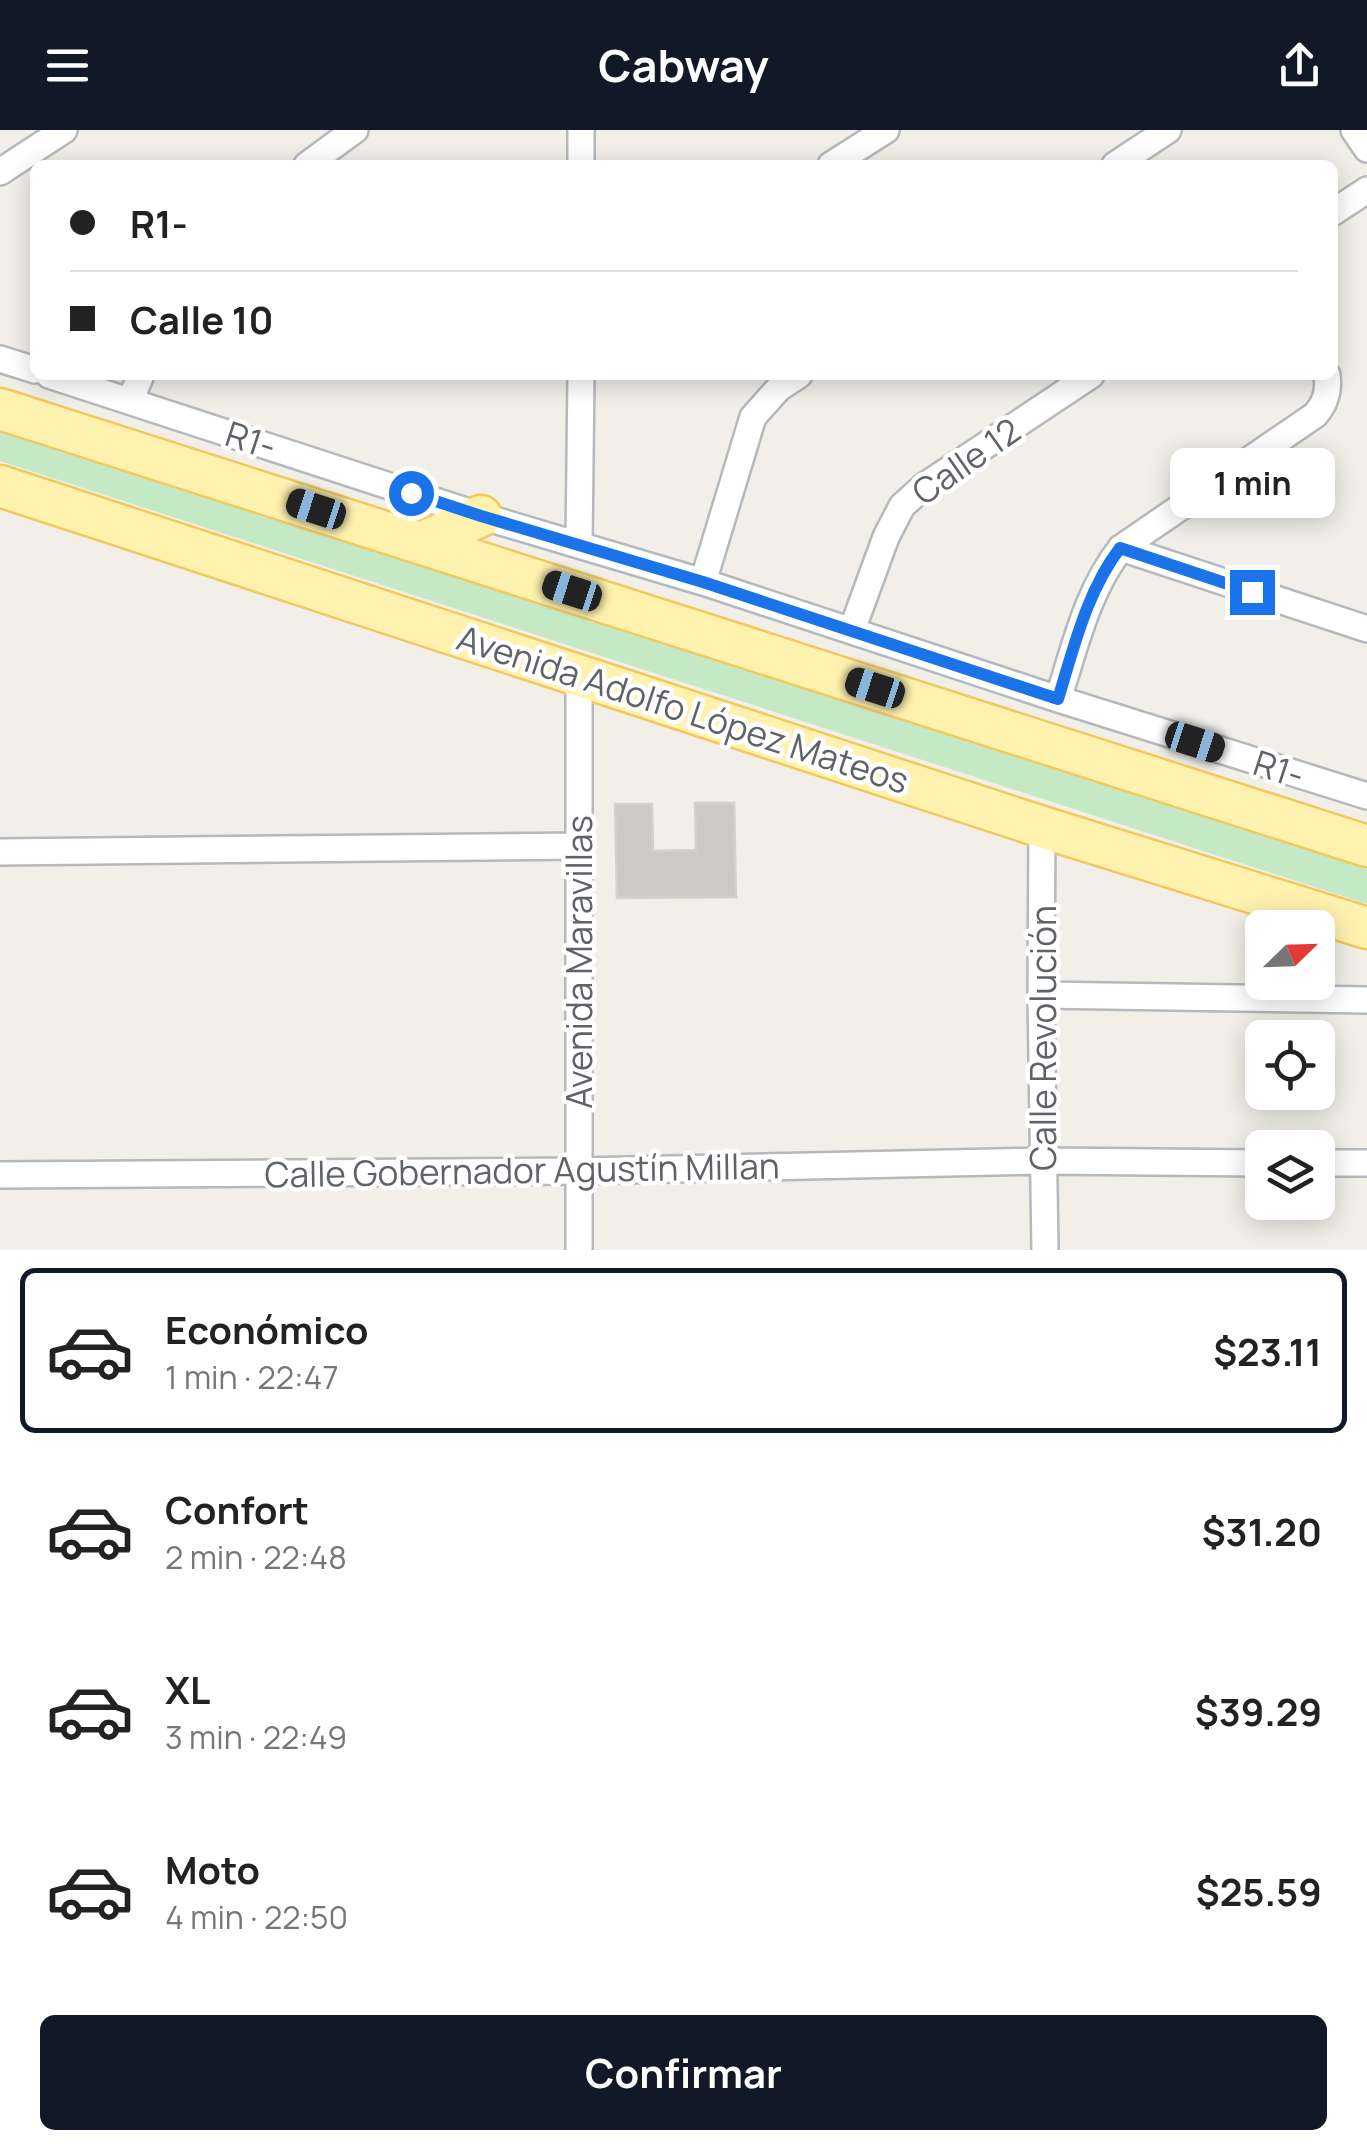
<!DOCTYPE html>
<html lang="es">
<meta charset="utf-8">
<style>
body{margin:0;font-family:Manrope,sans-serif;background:#f6f6f6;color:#222;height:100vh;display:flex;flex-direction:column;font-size:38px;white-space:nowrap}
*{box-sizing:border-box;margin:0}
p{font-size:32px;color:#767676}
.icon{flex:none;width:55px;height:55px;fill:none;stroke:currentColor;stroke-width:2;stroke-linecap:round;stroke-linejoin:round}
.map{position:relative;height:1120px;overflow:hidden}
.details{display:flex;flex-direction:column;background:#fff;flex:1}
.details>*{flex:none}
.top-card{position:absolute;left:30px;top:30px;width:1308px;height:220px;border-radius:15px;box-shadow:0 5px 25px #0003;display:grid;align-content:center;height:220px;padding:0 40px;background:#fff}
.needle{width:65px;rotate:67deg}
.fabs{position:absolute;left:1245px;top:780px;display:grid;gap:20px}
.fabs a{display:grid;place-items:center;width:90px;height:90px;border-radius:15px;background:#fff;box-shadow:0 5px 25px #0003;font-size:50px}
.end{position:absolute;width:45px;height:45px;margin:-22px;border:12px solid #1a73e8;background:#fff;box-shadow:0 0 0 5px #fff}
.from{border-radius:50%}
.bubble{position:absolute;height:70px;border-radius:15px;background:#fff;box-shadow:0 5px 25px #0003;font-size:32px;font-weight:700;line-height:70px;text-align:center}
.car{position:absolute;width:30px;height:60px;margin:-30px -15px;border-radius:12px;box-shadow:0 0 8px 2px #0007;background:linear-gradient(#222 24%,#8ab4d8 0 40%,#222 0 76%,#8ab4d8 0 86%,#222 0)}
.top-card b{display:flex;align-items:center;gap:35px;height:95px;font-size:38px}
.top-card b+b{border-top:2px solid #e0e0e0}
.top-card i{width:25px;height:25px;background:#222}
ul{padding:18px 0 0;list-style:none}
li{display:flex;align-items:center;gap:30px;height:165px;margin:0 20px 15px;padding:0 20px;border:5px solid transparent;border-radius:15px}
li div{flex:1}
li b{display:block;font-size:38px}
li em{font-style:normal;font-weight:700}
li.selected{border-color:#111827}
li>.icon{width:90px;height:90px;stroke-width:1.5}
.button{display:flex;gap:20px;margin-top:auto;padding:20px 40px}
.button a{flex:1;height:115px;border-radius:15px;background:#111827;color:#fff;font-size:40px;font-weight:700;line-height:115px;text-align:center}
header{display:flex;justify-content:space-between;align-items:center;height:130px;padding:0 40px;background:#111827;color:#fff;font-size:45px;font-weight:700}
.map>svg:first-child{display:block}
</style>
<header><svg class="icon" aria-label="menu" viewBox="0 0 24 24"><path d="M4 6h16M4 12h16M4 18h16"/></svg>Cabway<svg class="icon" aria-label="share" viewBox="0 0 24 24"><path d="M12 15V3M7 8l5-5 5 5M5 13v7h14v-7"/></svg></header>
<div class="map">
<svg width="1367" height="1120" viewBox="0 0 1367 1120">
<rect width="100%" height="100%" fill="#f1efe8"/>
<!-- green -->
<path fill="#c5e8c5" d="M0,290L1367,728V774L0,331Z"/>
<!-- building -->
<path fill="#cccac5" stroke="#d6d1c6" stroke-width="2.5" d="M695,673H734L736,767L617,768L615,674H652L653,721L696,720Z"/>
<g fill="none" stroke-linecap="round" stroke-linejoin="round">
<defs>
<path id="minor" d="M581,0V35
M1354,0L1367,19
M307,35L355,0
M831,35L886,0
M1115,35L1168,0
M0,42L64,0
M1332,83L1367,60
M0,229L35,240
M49,245L481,386L703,452L1058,569L1367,666
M130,271L141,245
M579,414L581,245
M1121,418L1367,499
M703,452L753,287L779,258L799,245
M852,500L886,407L902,376L923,357L1091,245
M1058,569C1075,517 1087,461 1121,418L1315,285C1326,273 1329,261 1327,245
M1042,697L1041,865L1045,1120
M0,722L580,716
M1041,865L1367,870
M1318,1033H1367
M0,1045L579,1041L1044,1031L1262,1033
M579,1120V544"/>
<path id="primary" d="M0,279L1367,716
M0,356L1042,697L1367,798
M421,413L481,386"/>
</defs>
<!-- minor casing -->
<use href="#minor" stroke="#b5b8bc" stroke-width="30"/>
<!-- primary casing -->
<use href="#primary" stroke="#f2c960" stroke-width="45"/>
<!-- minor -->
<use href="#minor" stroke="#fff" stroke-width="25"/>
<!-- primary -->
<use href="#primary" stroke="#fff2af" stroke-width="40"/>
</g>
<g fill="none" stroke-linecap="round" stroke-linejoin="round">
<!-- route -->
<path stroke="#1a73e8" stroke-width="12" d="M411,363L481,386L703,452L1058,569C1074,517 1087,461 1120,418L1252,462"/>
</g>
<g text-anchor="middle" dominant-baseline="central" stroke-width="9" stroke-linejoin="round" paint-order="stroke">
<!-- street labels -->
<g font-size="35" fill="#5f6368" stroke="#fff">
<text transform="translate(251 310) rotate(18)">R1-</text>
<text transform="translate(966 331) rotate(-35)">Calle 12</text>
<text transform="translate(683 579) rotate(18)">Avenida Adolfo López Mateos</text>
<text transform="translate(1279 639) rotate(18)">R1-</text>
<text transform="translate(579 832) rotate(-90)">Avenida Maravillas</text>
<text transform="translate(1043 908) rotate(-90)">Calle Revolución</text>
<text transform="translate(522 1040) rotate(-1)">Calle Gobernador Agustín Millan</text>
</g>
</g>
</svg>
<div class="fabs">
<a><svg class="needle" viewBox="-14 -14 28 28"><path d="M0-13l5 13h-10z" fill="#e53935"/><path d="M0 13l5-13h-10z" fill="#767676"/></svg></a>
<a><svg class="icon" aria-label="locate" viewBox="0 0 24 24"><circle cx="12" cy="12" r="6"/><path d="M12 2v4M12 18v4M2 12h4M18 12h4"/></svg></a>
<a><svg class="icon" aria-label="layers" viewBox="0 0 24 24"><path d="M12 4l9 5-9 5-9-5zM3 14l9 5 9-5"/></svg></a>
</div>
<i class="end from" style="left:411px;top:363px"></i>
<i class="end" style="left:1252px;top:462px"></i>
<div class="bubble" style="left:1170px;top:318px;width:165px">1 min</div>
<i class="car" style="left:316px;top:379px;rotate:288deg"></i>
<i class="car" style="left:572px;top:461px;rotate:288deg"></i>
<i class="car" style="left:875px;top:558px;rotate:288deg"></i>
<i class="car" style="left:1195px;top:612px;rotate:108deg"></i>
<div class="top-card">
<b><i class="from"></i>R1-</b>
<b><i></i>Calle 10</b>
</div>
</div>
<section class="details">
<ul>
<li class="selected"><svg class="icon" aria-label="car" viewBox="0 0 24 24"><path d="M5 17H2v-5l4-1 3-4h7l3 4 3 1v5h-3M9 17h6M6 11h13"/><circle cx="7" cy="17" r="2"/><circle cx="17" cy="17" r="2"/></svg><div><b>Económico</b><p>1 min · 22:47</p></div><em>$23.11</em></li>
<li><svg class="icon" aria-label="car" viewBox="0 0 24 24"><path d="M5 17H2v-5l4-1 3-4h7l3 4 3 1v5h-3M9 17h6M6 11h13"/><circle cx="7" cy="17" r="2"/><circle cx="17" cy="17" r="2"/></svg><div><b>Confort</b><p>2 min · 22:48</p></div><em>$31.20</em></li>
<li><svg class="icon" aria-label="car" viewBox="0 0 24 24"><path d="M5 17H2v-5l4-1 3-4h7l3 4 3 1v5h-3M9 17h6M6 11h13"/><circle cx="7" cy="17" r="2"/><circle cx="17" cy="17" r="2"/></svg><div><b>XL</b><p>3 min · 22:49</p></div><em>$39.29</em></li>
<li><svg class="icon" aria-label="car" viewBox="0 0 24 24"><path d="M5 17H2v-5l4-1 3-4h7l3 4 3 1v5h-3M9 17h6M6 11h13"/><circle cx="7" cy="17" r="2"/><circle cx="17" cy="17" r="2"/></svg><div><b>Moto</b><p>4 min · 22:50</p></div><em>$25.59</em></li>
</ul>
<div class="button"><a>Confirmar</a></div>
</section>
